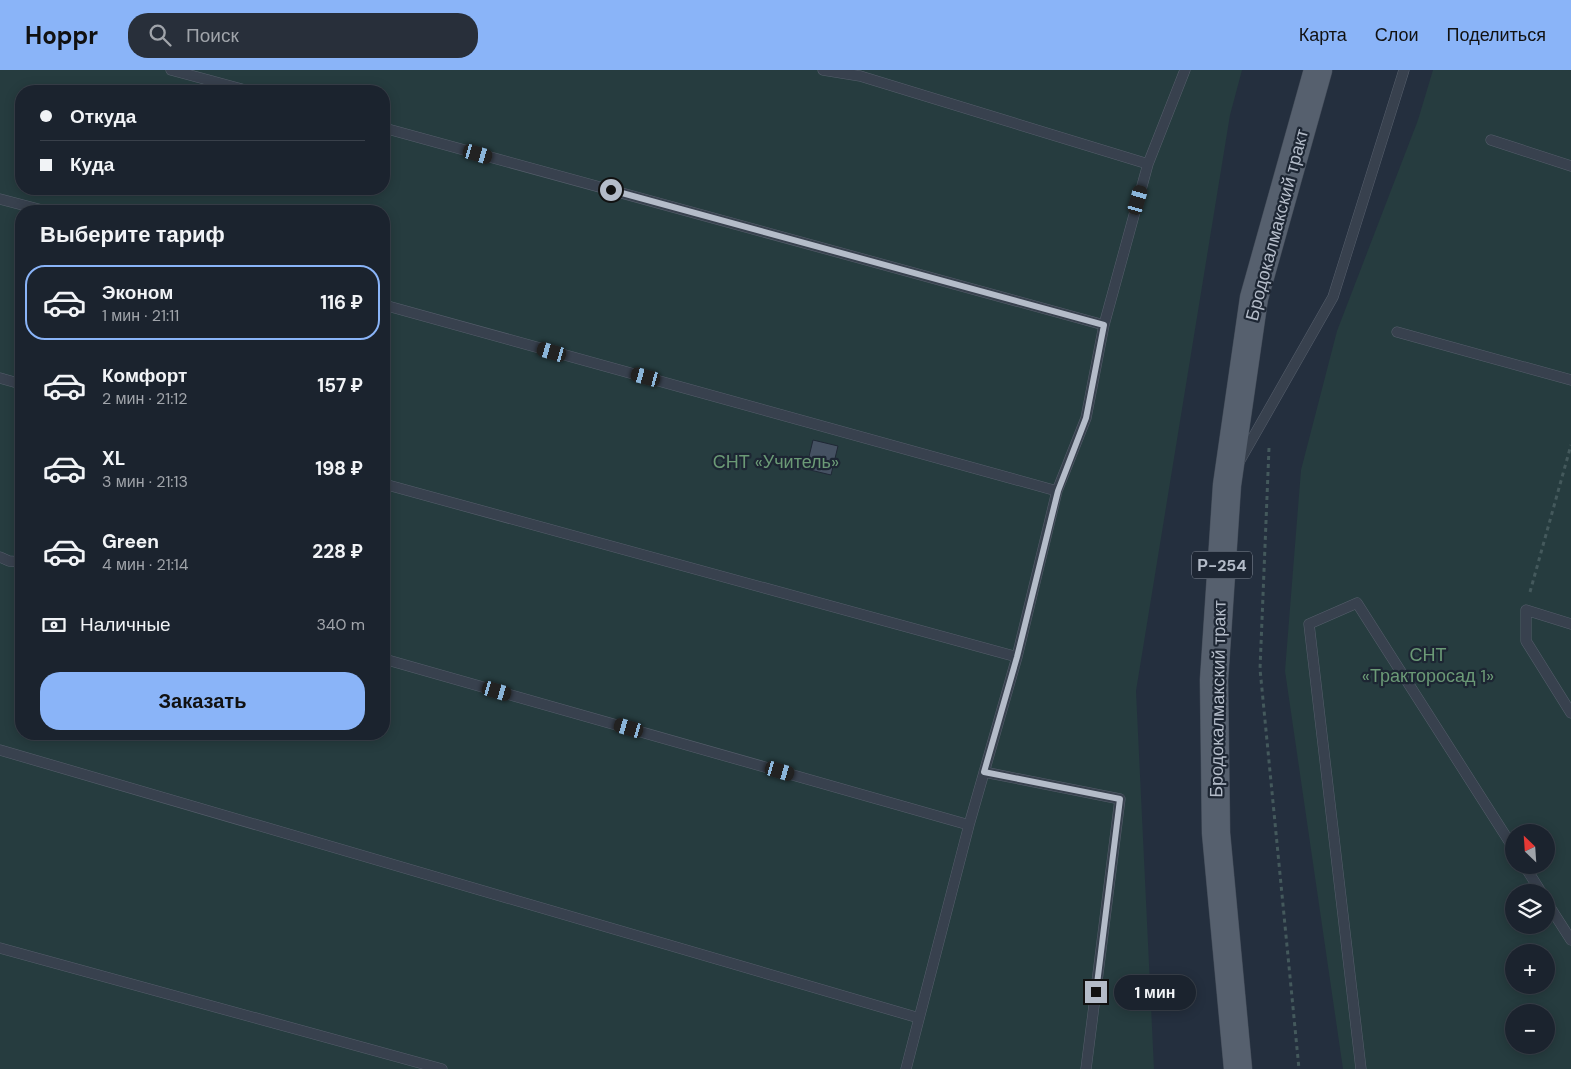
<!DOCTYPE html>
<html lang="ru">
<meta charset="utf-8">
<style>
body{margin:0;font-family:"DM Sans",sans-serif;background:#282f3a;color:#f1f3f6;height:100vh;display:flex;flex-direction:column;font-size:19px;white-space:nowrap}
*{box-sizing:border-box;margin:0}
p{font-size:16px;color:#a0a4aa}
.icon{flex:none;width:28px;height:28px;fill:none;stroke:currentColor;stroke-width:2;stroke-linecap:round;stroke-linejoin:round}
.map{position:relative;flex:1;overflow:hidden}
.details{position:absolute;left:15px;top:135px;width:375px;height:535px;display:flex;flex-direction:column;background:#1b232e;border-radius:20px;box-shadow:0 2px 12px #0003,0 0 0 1px #39404a}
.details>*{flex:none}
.guide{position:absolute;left:15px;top:15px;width:375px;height:110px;border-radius:20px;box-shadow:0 2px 12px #0003,0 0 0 1px #39404a;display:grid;align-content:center;height:110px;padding:0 25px;background:#1b232e}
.needle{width:32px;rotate:335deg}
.tools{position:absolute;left:1505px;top:754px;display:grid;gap:10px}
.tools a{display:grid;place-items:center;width:50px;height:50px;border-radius:50%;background:#1b232e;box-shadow:0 2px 12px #0003,0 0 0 1px #39404a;font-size:25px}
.end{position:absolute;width:22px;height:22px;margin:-11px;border:6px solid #b4bcc9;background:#111;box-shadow:0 0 0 2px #111}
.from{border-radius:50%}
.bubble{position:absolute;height:35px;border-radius:18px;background:#1b232e;box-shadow:0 2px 12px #0003,0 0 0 1px #39404a;font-size:16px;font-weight:700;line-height:35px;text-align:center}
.car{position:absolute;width:15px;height:30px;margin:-15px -8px;border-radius:6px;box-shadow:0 0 4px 1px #0007;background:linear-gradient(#222 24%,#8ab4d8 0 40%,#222 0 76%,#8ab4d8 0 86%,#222 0)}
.guide b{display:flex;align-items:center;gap:18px;height:48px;font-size:19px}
.guide b+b{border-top:1px solid #39404a}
.guide i{width:12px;height:12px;background:#f1f3f6}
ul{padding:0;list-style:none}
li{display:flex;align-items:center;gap:15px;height:75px;margin:0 10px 8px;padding:0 15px;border:2px solid transparent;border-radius:20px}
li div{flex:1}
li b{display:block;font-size:19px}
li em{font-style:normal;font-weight:700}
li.on{border-color:#8ab4f8}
li>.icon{width:45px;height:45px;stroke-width:1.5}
h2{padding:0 25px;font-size:22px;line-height:60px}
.pay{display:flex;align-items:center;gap:12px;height:55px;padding:0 25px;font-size:19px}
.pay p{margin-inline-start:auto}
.action{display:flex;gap:10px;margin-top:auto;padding:10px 25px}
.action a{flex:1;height:58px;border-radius:20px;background:#8ab4f8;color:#111;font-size:20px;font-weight:700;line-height:58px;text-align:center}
header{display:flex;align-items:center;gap:30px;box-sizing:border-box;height:70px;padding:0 25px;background:#8ab4f8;color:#111}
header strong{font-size:24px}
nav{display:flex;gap:28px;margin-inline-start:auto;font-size:18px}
.search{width:350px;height:45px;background:#282f3a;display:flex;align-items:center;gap:12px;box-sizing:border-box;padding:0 18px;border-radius:20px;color:#a0a4aa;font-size:19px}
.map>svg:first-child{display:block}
</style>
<header>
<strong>Hoppr</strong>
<div class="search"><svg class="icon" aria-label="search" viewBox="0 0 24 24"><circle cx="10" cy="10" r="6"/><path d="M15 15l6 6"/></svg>Поиск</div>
<nav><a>Карта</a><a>Слои</a><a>Поделиться</a></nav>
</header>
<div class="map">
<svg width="1571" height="999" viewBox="0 0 1571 999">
<rect width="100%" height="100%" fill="#242f3e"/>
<!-- green -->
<path fill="#263c3f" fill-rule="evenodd" d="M0,0H1242L1230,45L1136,621L1154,999H0ZM21,21H384V119H21ZM21,141H384V664H21Z
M1433,0H1571V999H1343L1285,601L1301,400L1337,261L1418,50ZM1514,762H1546V795H1514ZM1514,822H1546V855H1514ZM1514,882H1546V915H1514ZM1514,942H1546V975H1514Z"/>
<!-- building -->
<path fill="#455162" stroke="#1f2835" d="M813,370L838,376L831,405L806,399Z"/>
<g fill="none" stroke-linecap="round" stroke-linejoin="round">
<defs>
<path id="service" d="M171,0L249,21
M823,0L860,6L1148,94
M384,58L1104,255
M1491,70L1571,96
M0,129L46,141
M384,235L1057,421
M1397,262L1571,310
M0,308L21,314
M1239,392L1333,227L1404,0
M384,414L1017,587
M0,487L9,491L21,492
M1571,554L1526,540V571L1571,643
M384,589L969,755
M0,680L919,948
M984,702L1120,729L1086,999
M1524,795L1541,822
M1546,831L1571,870
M0,878L442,999
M906,999L969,755L1017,587L1057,421L1086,348L1104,255L1148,94L1185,0
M1361,999L1309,554L1357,533L1514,779"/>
<path id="primary" d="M1238,999L1216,763L1214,610L1227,415L1254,228L1318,0"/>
</defs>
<!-- service casing -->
<use href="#service" stroke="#565f6c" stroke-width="11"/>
<!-- primary casing -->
<use href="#primary" stroke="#414a57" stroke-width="29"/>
<!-- path -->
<path stroke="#44595c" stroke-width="3" stroke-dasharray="4 4" stroke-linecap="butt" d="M1269,378L1260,599L1299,999
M1530,522L1571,375"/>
<!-- service -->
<use href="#service" stroke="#38414e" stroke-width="10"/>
<!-- primary -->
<use href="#primary" stroke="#56606e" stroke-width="28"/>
</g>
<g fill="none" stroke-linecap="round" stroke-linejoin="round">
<!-- route -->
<path stroke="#b4bcc9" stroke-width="6" d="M611,120L1104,255L1086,348L1058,421L1017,587L984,702L1120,729L1096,922"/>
</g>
<g text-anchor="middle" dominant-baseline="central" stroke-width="4.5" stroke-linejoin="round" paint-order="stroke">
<!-- shield labels -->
<rect fill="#1d2633" stroke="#878f9c" stroke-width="1" x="1192" y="481.5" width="60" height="27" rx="4"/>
<g font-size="16" font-weight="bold" fill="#b4bcc9">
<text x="1222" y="495">Р-254</text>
</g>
<!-- street labels -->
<g font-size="18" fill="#b4bcc9" stroke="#1d2633">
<text transform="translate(1277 155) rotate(-75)">Бродокалмакский тракт</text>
<text transform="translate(1218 629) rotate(-89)">Бродокалмакский тракт</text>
</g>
<!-- park labels -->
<g font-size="18" fill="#6b9a76" stroke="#1d2633">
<text x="776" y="392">СНТ «Учитель»</text>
<text x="1428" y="585">СНТ<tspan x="1428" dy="21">«Тракторосад 1»</tspan></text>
</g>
</g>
</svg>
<div class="tools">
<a><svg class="needle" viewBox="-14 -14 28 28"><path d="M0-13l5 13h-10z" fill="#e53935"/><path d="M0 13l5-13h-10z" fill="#a0a4aa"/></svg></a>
<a><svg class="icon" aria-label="layers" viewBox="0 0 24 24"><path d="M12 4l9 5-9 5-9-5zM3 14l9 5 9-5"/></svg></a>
<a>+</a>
<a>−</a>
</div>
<i class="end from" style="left:611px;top:120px"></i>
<i class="end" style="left:1096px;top:922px"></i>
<div class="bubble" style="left:1114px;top:905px;width:82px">1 мин</div>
<i class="car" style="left:478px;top:84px;rotate:106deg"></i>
<i class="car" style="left:1138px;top:130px;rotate:16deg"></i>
<i class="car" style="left:552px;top:282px;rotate:286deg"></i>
<i class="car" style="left:646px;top:307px;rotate:285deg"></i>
<i class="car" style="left:497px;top:621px;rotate:106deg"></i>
<i class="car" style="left:629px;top:658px;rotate:286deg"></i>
<i class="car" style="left:780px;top:701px;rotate:106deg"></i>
<div class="guide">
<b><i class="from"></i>Откуда</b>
<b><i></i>Куда</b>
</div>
<section class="details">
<h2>Выберите тариф</h2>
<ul>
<li class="on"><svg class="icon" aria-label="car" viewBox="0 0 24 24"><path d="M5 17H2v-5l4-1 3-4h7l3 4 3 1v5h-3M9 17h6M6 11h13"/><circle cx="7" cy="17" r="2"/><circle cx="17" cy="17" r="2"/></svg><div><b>Эконом</b><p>1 мин · 21:11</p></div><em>116 ₽</em></li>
<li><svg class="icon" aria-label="car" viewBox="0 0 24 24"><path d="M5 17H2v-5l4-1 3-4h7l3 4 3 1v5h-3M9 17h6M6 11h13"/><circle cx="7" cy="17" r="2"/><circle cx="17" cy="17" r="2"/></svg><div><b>Комфорт</b><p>2 мин · 21:12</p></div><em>157 ₽</em></li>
<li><svg class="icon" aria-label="car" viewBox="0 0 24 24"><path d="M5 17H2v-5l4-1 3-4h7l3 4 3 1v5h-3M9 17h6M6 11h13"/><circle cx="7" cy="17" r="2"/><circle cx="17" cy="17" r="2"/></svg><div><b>XL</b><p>3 мин · 21:13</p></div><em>198 ₽</em></li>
<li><svg class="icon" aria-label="car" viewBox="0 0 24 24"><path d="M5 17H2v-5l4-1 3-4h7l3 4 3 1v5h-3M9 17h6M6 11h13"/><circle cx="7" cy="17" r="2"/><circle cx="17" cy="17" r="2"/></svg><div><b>Green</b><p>4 мин · 21:14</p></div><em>228 ₽</em></li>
</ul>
<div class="pay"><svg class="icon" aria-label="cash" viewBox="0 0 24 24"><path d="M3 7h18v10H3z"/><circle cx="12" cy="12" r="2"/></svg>Наличные<p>340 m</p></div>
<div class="action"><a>Заказать</a></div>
</section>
</div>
